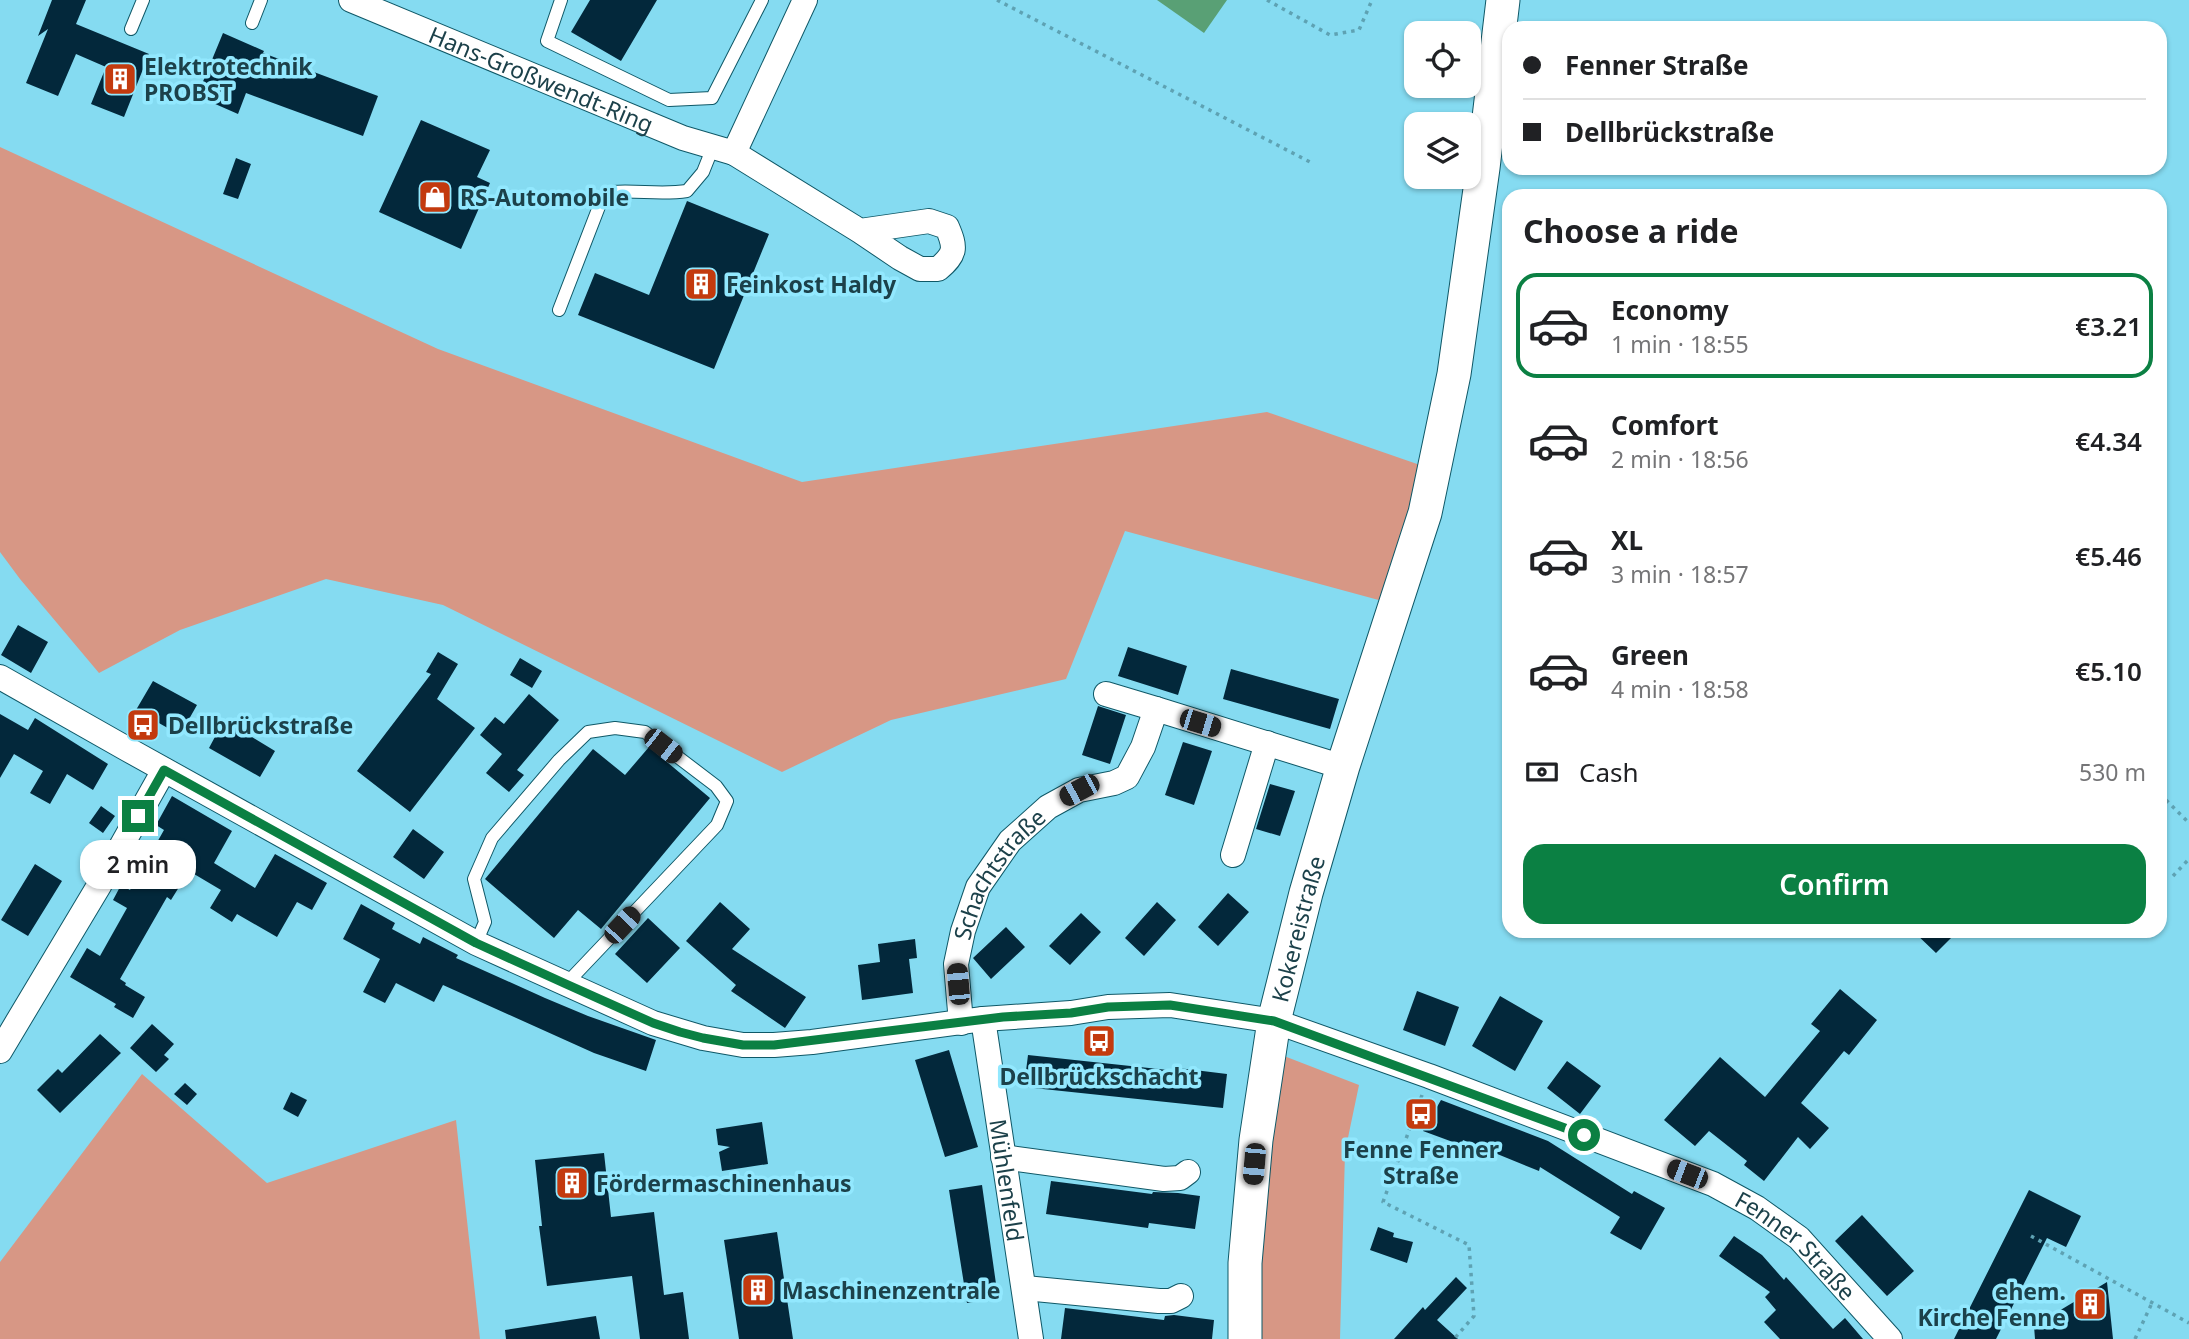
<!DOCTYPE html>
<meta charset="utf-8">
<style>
body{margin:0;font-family:"Noto Sans",sans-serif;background:#f2f2f2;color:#202124;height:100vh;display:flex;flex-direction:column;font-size:26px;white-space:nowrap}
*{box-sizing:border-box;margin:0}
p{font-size:23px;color:#757577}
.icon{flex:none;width:38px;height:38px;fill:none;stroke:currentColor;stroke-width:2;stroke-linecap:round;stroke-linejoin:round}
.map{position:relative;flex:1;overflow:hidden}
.drawer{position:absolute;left:1502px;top:189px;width:665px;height:749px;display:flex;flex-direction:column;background:#fff;border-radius:21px;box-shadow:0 2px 5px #0004}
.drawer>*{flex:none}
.hud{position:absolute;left:1502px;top:21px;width:665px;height:154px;border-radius:21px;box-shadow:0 2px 5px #0004;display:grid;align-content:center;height:154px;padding:0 21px;background:#fff}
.fabs{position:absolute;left:1404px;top:21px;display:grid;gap:14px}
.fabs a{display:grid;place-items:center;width:77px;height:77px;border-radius:14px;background:#fff;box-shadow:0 2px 5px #0004;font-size:35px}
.end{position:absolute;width:32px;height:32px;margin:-16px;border:9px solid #0b8043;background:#fff;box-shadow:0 0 0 4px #fff}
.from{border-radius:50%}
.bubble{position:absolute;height:49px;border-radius:21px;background:#fff;box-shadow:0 2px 5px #0004;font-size:23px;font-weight:600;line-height:49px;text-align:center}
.car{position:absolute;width:21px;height:42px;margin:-21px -10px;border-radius:9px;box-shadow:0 0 5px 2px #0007;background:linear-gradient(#222 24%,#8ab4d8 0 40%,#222 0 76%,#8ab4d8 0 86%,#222 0)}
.hud b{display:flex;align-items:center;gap:24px;height:66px;font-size:26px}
.hud b+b{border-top:2px solid #e0e0e0}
.hud i{width:18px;height:18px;background:#202124}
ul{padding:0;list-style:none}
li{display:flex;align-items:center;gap:21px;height:105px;margin:0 14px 10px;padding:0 7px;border:4px solid transparent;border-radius:21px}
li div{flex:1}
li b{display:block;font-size:26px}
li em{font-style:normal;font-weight:600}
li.active{border-color:#0b8043}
li>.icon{width:63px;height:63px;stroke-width:1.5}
h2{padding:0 21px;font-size:32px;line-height:84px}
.pay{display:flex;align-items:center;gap:18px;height:77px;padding:0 21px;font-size:26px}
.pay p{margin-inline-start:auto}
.cta{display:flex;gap:14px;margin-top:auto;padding:14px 21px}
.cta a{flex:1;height:80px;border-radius:21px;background:#0b8043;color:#fff;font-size:28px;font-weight:600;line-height:80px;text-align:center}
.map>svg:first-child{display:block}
</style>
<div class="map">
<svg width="2189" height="1339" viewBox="0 0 2189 1339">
<rect width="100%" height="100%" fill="#85dbf1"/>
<!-- green -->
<path fill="#d79785" d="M0,147L438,349L802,482L1267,412L1420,465L1386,602L1125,531L1066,679L891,720L782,772L443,605L326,579L180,630L99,673L20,579L0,552Z
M1284,1056L1359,1085L1345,1152L1340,1339H1257L1267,1138Z
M142,1074L267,1183L456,1120L480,1339H0V1262Z"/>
<!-- water -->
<path fill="#59a075" d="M1157,0H1227L1204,33Z"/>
<!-- building -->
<path fill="#03283b" d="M52,0H86L76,24L149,54L124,117L91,104L106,67L76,54L58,96L26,83L48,29L38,36Z
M590,0H657L621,61L571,32Z
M223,33L264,51L263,53L378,96L363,136L246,93L238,114L197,96Z
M421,120L490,150L477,177L490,183L461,249L379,212Z
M236,158L251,164L238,199L223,194Z
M687,201L769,234L714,369L578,315L595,273L649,295Z
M18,625L48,642L31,673L1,655Z
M1128,647L1187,666L1178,695L1118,676Z
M438,652L458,664L437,699L475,728L410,812L357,771L431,674L426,672Z
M520,658L542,671L532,688L510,675Z
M1231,669L1339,699L1330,729L1223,699Z
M153,681L197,705L180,735L136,710Z
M529,694L559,720L517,770L524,775L509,792L486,773L502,754L480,735L495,717L504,724Z
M1098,706L1126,715L1110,764L1082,755Z
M0,714L28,730L35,718L108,764L93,790L67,774L50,804L30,793L43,771L14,754L0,778Z
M224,720L275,751L260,777L209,748Z
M1183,742L1212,751L1194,805L1165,795Z
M649,747L710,798L601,929L578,910L554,938L485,879L593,749L625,775Z
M1270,784L1295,791L1280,836L1256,829Z
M172,796L232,831L214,863L255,888L275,854L327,883L312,910L297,902L277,937L237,914L232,922L210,908L221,890L189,871L171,900L167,897L120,979L126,983L125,985L145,997L133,1018L114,1007L116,1004L70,977L87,948L100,956L127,908L113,900L121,885L130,890L164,830L156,825Z
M101,806L115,816L103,833L89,823Z
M413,829L444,852L424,879L393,857Z
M35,864L62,881L28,936L1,920Z
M1228,893L1249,912L1218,946L1198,927Z
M720,902L750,929L732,949L806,997L785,1028L731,991L736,985L686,941Z
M1157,902L1176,920L1144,956L1125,938Z
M361,904L395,923L392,929L420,944L423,937L458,955L456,958L545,998L588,1016L656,1040L646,1071L594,1053L443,985L434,1002L396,983L385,1003L363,992L380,959L343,939Z
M1081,913L1101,932L1070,965L1049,946Z
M648,918L680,948L647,983L615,954Z
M1006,927L1025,947L991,979L973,958Z
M1913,931H1958L1936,953Z
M915,939L917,958L909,959L913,993L862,1000L858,965L880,962L878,944Z
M1840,989L1877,1020L1849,1055L1844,1051L1801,1103L1829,1128L1810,1149L1798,1137L1764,1181L1744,1165L1747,1161L1709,1131L1695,1146L1664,1120L1720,1057L1765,1097L1820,1031L1811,1024Z
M1417,991L1459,1007L1445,1046L1403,1030Z
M1500,996L1543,1021L1515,1071L1472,1046Z
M152,1024L174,1044L164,1055L169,1059L156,1072L130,1048Z
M100,1034L121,1053L60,1113L37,1090L58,1069L62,1073Z
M949,1050L978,1147L945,1157L915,1060Z
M1028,1055L1177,1071L1178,1068L1227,1074L1223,1108L1024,1087Z
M1567,1061L1601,1086L1580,1114L1547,1088Z
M185,1083L197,1094L187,1105L174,1094Z
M291,1092L307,1100L298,1117L283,1109Z
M1441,1100L1548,1141L1632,1194L1634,1191L1665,1208L1641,1250L1610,1233L1620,1217L1540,1167L1539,1171L1463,1140L1461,1145L1423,1131L1431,1111L1434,1112Z
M762,1122L768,1164L722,1171L719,1152L730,1147L718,1145L716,1129Z
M604,1153L611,1217L654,1212L664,1295L683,1292L689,1339H640L632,1276L547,1286L539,1226H542L535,1160Z
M1051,1181L1152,1194L1153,1192L1178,1193L1200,1196L1195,1229L1149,1223L1148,1228L1046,1214Z
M982,1185L998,1298L967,1303L949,1190Z
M2029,1190L2081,1216L2066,1247L2047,1238L1996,1339H1954Z
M1862,1215L1914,1271L1887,1296L1835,1241Z
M1378,1227L1394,1233L1393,1237L1413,1242L1407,1263L1370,1250Z
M777,1232L793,1339H739L724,1240Z
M1734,1236L1762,1255L1784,1280L1786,1277L1833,1329L1845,1318L1863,1339H1780L1764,1322L1776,1310L1765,1297L1770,1292L1719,1256Z
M1456,1277L1467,1288L1437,1320L1458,1339H1394L1423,1307L1425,1310Z
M2107,1282L2113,1339H2035L2034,1326Z
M1065,1308L1164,1320L1165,1316L1174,1315L1214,1320L1212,1339H1061Z
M596,1316L600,1339H506L505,1330Z"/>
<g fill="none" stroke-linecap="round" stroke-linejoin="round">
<defs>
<path id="lane" d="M561,0L547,41L669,100L712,98L762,0
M252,23L261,0
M131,29L143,0
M559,310L600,204L612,192C637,190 661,195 687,191L703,172L713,147
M476,943L485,922L474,879L492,838L559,760L588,732L615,728L645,732L716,786L727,801L717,825L566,984"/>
<g id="street">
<path id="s1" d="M351,0L683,138L734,153L805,0"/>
<path d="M734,153L860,231L900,258L920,269H938C956,254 956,248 947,227L929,221L860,231"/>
<path id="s2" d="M0,677L127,749L476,943L653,1023L703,1038L743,1045H774L812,1042L983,1019L1071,1013L1108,1007L1170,1005L1274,1021L1429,1076L1713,1184L1757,1208L1799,1238L1890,1339"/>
<path d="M1106,694L1156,709"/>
<path d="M1233,855L1267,743"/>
<path id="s3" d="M983,1019L1031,1339"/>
<path id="s4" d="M961,1023L956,964L963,931L978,887L1010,841L1048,807L1079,790L1114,783L1127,777L1143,747L1156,709L1330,763"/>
<path d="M0,1051L100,884L164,770"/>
<path d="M1003,1157L1164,1179L1180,1178L1188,1172"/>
<path d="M1025,1288L1159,1301H1171L1181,1296"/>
</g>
<g id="secondary">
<path id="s5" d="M1245,1339V1263L1256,1140L1274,1021L1306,893L1343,766L1425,513L1454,374L1483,168L1503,0"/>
</g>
</defs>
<!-- lane casing -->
<use href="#lane" stroke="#0f5867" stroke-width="14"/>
<!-- street casing -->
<use href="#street" stroke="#0f5867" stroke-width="26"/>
<!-- secondary casing -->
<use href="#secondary" stroke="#0f5867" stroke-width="35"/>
<!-- path -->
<path stroke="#5ea2b3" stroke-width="3.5" stroke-dasharray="3.5 5" stroke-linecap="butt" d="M997,0L1310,162
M1267,0L1330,35L1359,30L1372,0
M2160,794L2189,823
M2173,876L2189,859
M1422,1095L1383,1202L1469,1245L1474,1316L1454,1339
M2031,1236L2189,1323
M2135,1339L2152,1303"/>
<!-- lane -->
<use href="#lane" stroke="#fff" stroke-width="12"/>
<!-- street -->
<use href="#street" stroke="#fff" stroke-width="24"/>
<!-- secondary -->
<use href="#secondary" stroke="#fff" stroke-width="33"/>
</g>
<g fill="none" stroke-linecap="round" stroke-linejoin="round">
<!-- route -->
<path stroke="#0b8043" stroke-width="9" d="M138,816L164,770L476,943L566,984L653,1023L680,1032L703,1038L743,1045H774L1003,1017L1071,1013L1108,1007L1170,1005L1274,1021L1584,1135"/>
</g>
<!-- icons -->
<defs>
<symbol id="building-square" viewBox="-11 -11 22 22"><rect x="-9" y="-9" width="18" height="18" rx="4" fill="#c33a0e" stroke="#92e8fe"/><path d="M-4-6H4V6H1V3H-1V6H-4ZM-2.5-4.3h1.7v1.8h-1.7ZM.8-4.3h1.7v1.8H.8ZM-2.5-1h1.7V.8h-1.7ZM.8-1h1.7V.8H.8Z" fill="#fff"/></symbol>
<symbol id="shop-square" viewBox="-11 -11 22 22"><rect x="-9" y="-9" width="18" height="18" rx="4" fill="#c33a0e" stroke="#92e8fe"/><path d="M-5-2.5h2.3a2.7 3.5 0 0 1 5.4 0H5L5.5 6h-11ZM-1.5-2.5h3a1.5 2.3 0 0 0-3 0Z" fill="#fff"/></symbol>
<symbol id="bus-square" viewBox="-11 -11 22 22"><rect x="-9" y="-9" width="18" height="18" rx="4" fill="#c33a0e" stroke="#92e8fe"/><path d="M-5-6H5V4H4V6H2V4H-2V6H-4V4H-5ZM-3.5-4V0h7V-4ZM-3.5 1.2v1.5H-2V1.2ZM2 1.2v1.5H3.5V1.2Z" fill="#fff"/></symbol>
</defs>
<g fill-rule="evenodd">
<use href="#building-square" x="101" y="60" width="38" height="38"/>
<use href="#shop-square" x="416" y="178" width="38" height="38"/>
<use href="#building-square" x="682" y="265" width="38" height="38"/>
<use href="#bus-square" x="124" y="706" width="38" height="38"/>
<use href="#bus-square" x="1080" y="1022" width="38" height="38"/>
<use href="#bus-square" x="1402" y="1095" width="38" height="38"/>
<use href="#building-square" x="553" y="1164" width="38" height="38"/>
<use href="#building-square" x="739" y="1271" width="38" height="38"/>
<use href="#building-square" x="2071" y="1285" width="38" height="38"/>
</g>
<g text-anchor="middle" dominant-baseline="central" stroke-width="7" stroke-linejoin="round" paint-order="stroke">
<!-- poi labels -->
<g font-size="23" font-weight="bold" fill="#1c414a" stroke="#92e8fe" text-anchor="start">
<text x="144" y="66">Elektrotechnik<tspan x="144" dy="26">PROBST</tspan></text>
<text x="460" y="197">RS-Automobile</text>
<text x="726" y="284">Feinkost Haldy</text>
<text x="168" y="725">Dellbrückstraße</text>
<text x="1099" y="1076" text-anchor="middle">Dellbrückschacht</text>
<text x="1421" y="1149" text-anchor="middle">Fenne Fenner<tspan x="1421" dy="26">Straße</tspan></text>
<text x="596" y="1183">Fördermaschinenhaus</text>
<text x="782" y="1290">Maschinenzentrale</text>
<text x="2066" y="1291" text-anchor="end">ehem.<tspan x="2066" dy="26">Kirche Fenne</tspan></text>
</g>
<!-- street labels -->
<g font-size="23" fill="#1c414a" stroke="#92e8fe">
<text stroke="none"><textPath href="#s1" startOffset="206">Hans-Großwendt-Ring</textPath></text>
<text stroke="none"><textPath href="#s4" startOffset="161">Schachtstraße</textPath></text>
<text stroke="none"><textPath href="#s5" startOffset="415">Kokereistraße</textPath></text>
<text stroke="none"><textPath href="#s3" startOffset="163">Mühlenfeld</textPath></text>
<text stroke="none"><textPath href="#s2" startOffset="1939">Fenner Straße</textPath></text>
</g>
</g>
</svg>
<div class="fabs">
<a><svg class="icon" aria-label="locate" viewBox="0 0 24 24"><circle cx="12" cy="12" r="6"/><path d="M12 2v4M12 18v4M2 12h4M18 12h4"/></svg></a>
<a><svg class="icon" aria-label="layers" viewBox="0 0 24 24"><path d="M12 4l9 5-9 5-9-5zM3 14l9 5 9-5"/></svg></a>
</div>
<i class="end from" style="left:1584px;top:1135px"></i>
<i class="end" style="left:138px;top:816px"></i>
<div class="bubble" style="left:80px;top:840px;width:116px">2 min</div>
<i class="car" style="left:1200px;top:723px;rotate:107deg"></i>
<i class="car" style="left:663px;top:746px;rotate:128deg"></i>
<i class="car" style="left:1079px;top:790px;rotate:242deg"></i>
<i class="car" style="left:622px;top:925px;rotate:43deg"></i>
<i class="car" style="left:958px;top:984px;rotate:355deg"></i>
<i class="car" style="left:1254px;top:1164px;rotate:185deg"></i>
<i class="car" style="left:1687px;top:1174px;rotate:291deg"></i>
<div class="hud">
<b><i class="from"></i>Fenner Straße</b>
<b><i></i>Dellbrückstraße</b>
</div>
<section class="drawer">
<h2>Choose a ride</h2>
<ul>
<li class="active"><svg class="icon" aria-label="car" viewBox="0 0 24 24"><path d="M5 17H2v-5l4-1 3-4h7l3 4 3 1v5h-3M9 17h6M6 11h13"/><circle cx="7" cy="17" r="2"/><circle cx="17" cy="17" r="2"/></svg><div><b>Economy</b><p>1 min · 18:55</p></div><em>€3.21</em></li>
<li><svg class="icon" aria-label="car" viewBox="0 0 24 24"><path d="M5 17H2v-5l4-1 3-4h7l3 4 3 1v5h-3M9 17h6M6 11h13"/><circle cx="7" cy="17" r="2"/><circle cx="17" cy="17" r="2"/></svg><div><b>Comfort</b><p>2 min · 18:56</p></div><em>€4.34</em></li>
<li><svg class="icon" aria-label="car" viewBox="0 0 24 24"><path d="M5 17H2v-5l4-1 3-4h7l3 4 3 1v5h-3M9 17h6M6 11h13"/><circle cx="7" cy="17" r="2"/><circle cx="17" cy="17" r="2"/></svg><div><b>XL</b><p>3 min · 18:57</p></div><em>€5.46</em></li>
<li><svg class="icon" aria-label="car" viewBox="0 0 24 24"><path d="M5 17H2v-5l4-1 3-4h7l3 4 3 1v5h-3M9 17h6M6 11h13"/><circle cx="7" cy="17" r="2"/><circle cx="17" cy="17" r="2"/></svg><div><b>Green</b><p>4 min · 18:58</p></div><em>€5.10</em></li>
</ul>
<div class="pay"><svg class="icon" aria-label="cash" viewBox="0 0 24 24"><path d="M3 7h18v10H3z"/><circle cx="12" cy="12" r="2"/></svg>Cash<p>530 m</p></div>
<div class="cta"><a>Confirm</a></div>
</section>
</div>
